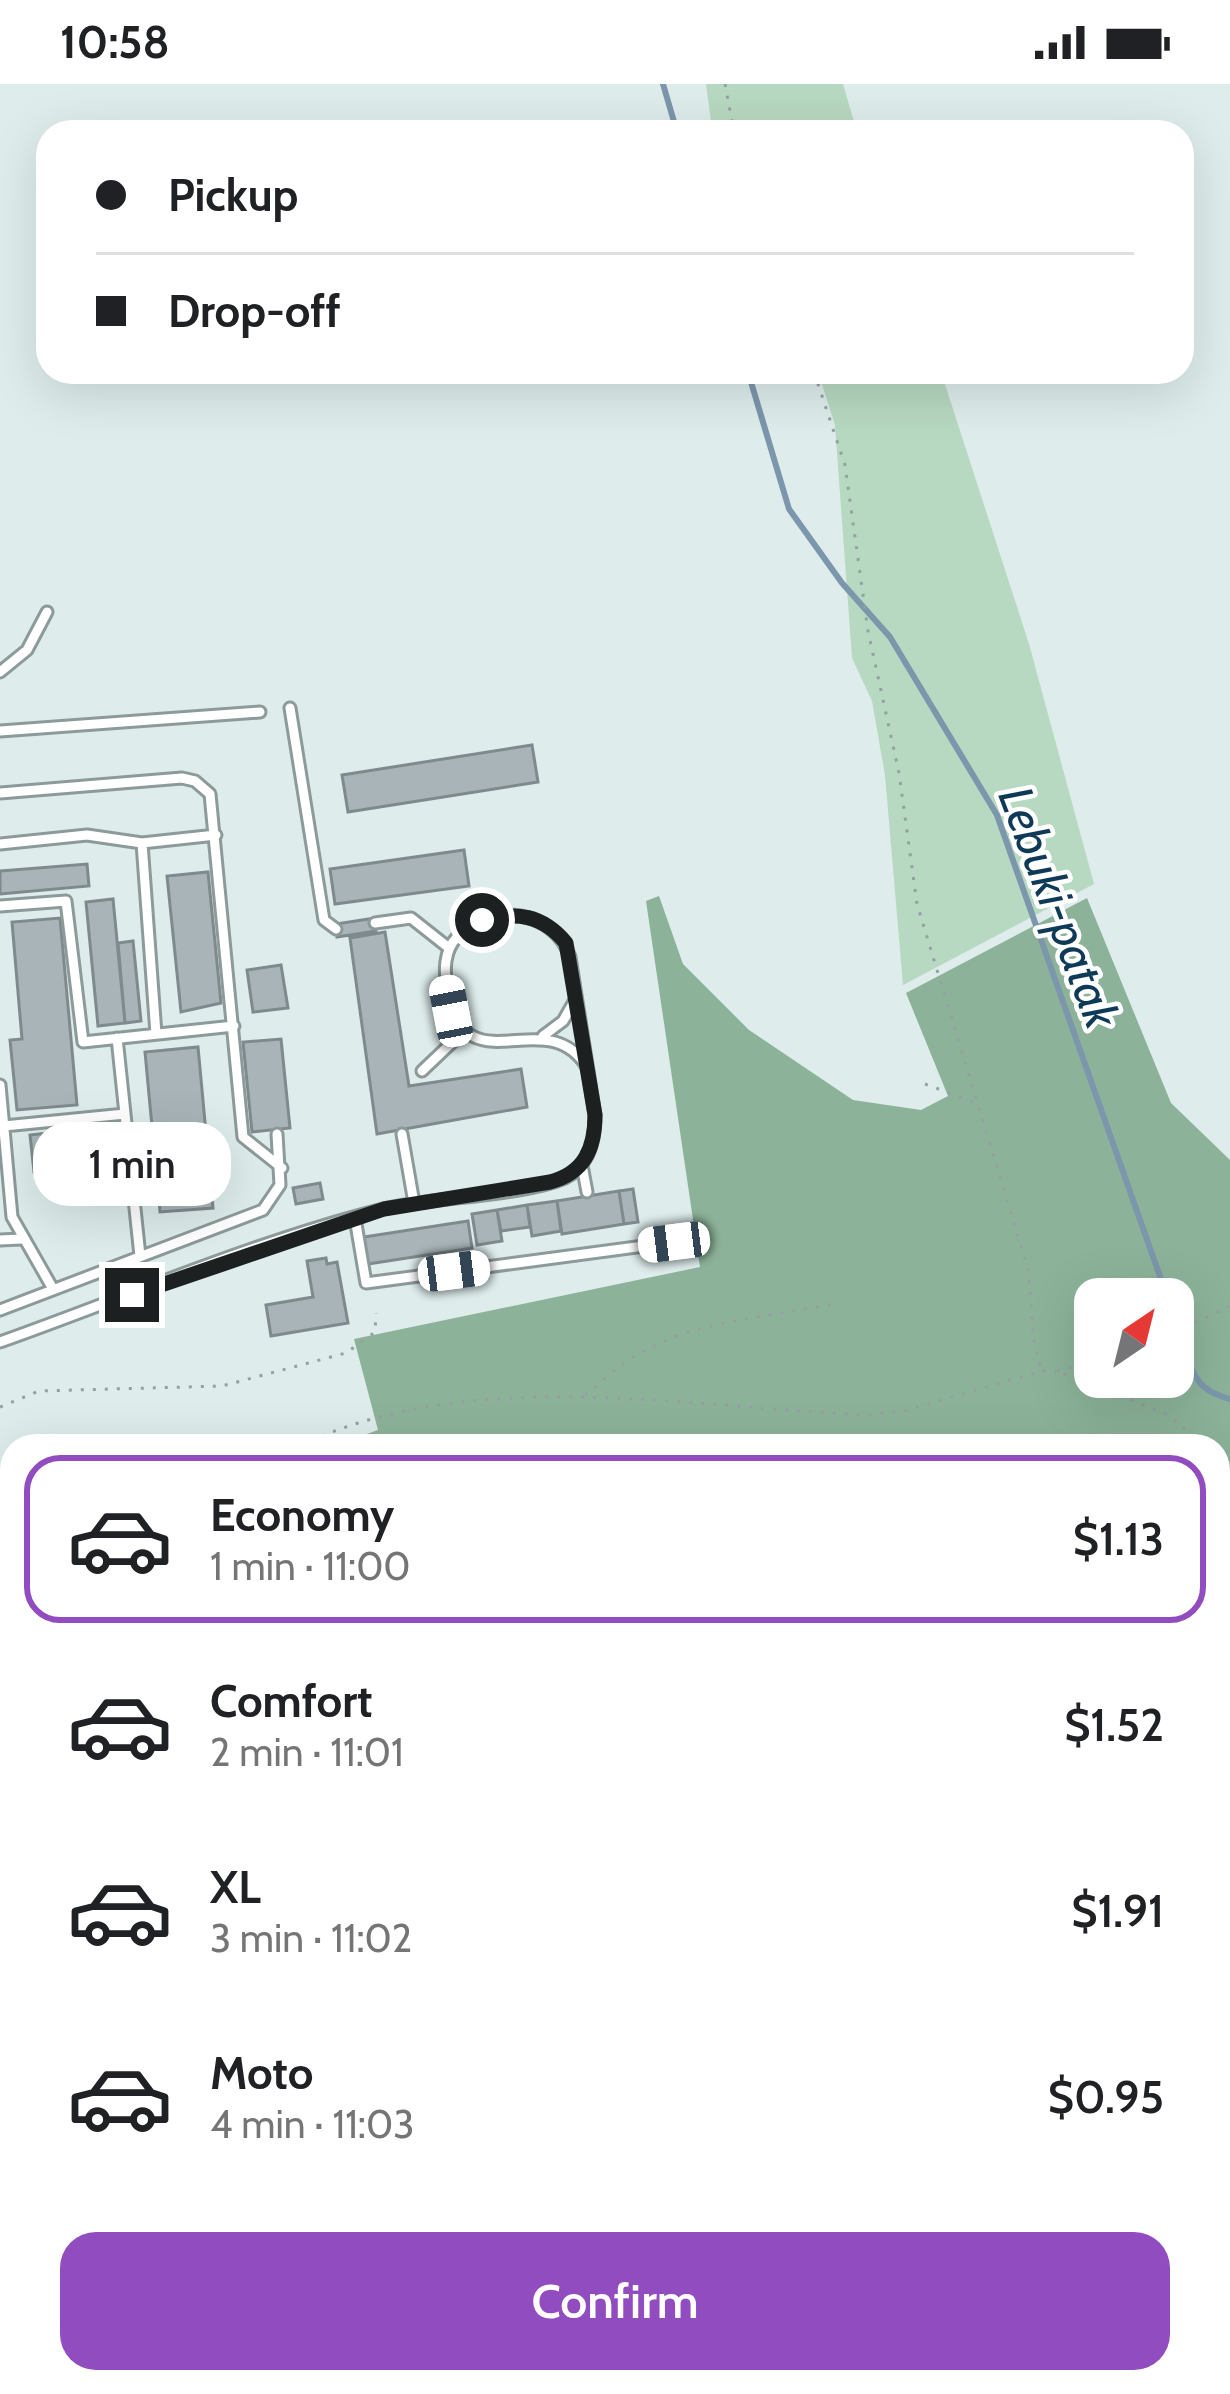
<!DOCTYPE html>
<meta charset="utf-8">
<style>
body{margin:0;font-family:Cabin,sans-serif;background:#f6f6f6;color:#202124;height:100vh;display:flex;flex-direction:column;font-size:45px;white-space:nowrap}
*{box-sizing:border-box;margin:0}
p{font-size:39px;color:#757577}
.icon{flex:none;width:66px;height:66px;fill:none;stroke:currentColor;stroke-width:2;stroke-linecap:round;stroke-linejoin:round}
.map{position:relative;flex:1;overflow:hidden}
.panel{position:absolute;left:0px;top:1350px;width:1230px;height:960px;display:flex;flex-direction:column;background:#fff;border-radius:36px 36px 0 0;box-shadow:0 12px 48px #0002}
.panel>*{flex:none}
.banner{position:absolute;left:36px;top:36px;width:1158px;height:264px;border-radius:36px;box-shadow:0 12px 48px #0002;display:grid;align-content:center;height:264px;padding:0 60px;background:#fff}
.needle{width:78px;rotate:35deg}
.controls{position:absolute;left:1074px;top:1194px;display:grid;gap:24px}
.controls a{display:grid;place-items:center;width:120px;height:120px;border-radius:24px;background:#fff;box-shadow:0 12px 48px #0002;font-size:60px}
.end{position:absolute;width:54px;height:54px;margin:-27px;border:15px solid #1c2021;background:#fff;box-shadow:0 0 0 6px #fff}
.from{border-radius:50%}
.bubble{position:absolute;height:84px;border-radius:36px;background:#fff;box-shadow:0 12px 48px #0002;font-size:39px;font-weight:600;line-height:84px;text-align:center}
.car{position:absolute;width:36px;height:72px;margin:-36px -18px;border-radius:15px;box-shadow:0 0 9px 3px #0007;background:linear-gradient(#fff 24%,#345 0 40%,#fff 0 76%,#345 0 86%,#fff 0)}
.banner b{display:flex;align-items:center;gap:42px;height:114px;font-size:45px}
.banner b+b{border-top:3px solid #e0e0e0}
.banner i{width:30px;height:30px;background:#202124}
ul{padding:21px 0 0;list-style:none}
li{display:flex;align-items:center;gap:36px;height:168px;margin:0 24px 18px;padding:0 36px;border:6px solid transparent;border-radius:36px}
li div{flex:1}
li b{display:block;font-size:45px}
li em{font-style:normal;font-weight:600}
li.on{border-color:#914cbf}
li>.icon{width:108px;height:108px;stroke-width:1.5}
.primary-button{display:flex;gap:24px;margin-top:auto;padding:24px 60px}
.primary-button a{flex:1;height:138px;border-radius:36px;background:#914cbf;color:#fff;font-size:48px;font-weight:600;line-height:138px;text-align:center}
.status{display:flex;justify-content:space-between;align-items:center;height:84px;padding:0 60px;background:#fff;direction:ltr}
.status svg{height:33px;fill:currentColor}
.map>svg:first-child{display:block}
</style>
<div class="status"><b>10:58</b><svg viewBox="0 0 49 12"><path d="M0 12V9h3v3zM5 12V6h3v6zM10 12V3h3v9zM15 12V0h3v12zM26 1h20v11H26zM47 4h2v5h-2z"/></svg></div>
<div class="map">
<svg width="1230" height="2310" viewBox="0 0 1230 2310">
<rect width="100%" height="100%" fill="#deecec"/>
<!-- green -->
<path fill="#b7d8c1" d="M706,0H843L857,48H721L711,38Z
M818,288H941L1029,560L1094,800L903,901L885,691L872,617L852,574L835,341Z
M1230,1392V1608L1218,1575V1401Z
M1230,1759V2247L1218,2255V1763Z
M0,2230H12V2298H1147L1128,2310H0Z"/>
<!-- forest -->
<path fill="#8cb399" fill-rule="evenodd" d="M659,812L683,880L749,946L853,1016L921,1026L948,1012L906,909L1087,814L1171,1019L1230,1076V1392L1218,1401V1362H333L378,1346L354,1255L700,1183L646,817ZM1173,1215V1293H1095V1215Z
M12,1513V1636L0,1638V1523Z
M1230,2247V2310H1126L1145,2298H1218V2254Z"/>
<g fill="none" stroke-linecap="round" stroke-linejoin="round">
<!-- stream -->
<path stroke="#7c96ac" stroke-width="6" d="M663,0L677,48
M748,288L789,425L842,499L890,553L997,731L1168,1215
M1173,1230L1174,1234
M1183,1259C1194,1291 1195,1306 1230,1315"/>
</g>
<!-- building -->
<path fill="#a8b4b8" stroke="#7f8a8e" stroke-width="3" d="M532,661L538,698L348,728L342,691Z
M464,766L469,802L335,820L330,785Z
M87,780L89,802L0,810V787Z
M208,788L221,919L181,928L167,792Z
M113,815L125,939L98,942L86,818Z
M60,834L77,1021L17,1026L10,956L22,955L12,838Z
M375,834L376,847L337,853L336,840Z
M385,848L409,1002L521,985L527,1023L377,1050L350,854Z
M133,857L141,937L125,939L118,859Z
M281,881L288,924L253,928L247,886Z
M281,955L290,1044L252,1048L243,958Z
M198,963L213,1124L160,1128L145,968Z
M48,1049L51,1068L76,1065L78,1083L34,1088L30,1051Z
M320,1099L323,1115L296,1120L293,1104Z
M633,1105L638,1138L624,1140L619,1107Z
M619,1107L624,1140L562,1150L557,1117Z
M557,1117L561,1147L532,1152L527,1121Z
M527,1121L530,1143L501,1147L497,1126Z
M497,1126L502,1157L477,1161L472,1130Z
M468,1137L472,1164L368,1180L364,1153Z
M326,1174L327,1180L337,1178L348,1239L271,1252L266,1221L313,1213L307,1177Z"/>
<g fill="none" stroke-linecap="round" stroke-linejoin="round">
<defs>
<path id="service" d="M0,588L27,566L47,528
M290,624L324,836L336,845
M0,647L260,628
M0,709L182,694L195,697L210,710L243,1053L282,1084
M142,759L156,950
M0,760L87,751L142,759L216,751
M0,822L66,817L83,958L234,942
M375,839L411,834L449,864
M543,952L563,937L575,916
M117,954L140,1172
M422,987L464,947
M0,1001L12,1133L53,1205
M4,1042L125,1030
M402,1050L414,1119
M582,1081L587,1108
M355,1134L366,1199L674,1158
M0,1156L21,1155
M0,1226L263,1126L280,1101L277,1050
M0,1258C124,1214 256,1157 383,1125C434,1113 522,1112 565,1094C590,1082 595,1056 595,1031L570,873C554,826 491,817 457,853C444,867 444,886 447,905C464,1007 545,916 587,983"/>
</defs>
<!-- service casing -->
<use href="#service" stroke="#8d9a9a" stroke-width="15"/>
<!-- path -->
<path stroke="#95a0a0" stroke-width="3" stroke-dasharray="3 9" stroke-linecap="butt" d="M725,0L734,48
M814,288L845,381L868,547L899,689L917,820L1029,1189L1033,1250L1041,1287
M925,1000L976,1019
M1173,1249L1230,1222
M1095,1278L1056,1287L1169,1331L1203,1362
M585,1311C602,1298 619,1280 638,1270C695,1237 771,1232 833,1220
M0,1323L39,1307L222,1302L346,1269L375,1248L376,1229
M300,1362C468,1280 690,1324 869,1331L908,1326L1041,1287H1056
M1218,1380L1230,1395
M0,1505L12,1499
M0,1869L12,1866
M1218,1881L1230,1879
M1218,2054L1230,2052
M0,2225H12
M1218,2291L1230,2285
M848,2298L855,2310
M334,2310L355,2298
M687,2310L707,2298
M1180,2310L1204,2298"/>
<!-- service -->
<use href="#service" stroke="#fff" stroke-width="9"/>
</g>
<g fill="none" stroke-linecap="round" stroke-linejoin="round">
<!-- route -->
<path stroke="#1c2021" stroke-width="15" d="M132,1211L384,1125L550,1098C584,1089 595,1065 595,1031L566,859C542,830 516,828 482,836"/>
</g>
<g text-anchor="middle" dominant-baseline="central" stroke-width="9" stroke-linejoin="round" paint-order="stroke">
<!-- water labels -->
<g font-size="48" font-style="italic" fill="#0e3a57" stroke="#fff">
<text transform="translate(1059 823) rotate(69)">Lebuki-patak</text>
</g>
</g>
</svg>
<div class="controls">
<a><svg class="needle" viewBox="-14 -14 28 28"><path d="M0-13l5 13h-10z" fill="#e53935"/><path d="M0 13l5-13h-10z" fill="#757577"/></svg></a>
</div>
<i class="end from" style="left:482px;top:836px"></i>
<i class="end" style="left:132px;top:1211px"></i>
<div class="bubble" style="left:33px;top:1038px;width:198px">1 min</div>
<i class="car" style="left:451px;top:927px;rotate:349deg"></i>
<i class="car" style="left:674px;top:1158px;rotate:263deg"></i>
<i class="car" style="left:454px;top:1187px;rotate:83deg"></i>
<div class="banner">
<b><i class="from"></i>Pickup</b>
<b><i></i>Drop-off</b>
</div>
<section class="panel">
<ul>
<li class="on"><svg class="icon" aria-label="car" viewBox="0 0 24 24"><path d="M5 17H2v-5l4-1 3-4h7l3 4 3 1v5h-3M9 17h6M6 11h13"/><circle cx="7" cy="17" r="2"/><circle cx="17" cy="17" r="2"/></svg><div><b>Economy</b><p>1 min · 11:00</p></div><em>$1.13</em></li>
<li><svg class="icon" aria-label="car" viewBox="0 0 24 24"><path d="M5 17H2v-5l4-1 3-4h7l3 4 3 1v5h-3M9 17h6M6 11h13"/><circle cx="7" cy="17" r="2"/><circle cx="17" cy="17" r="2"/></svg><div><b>Comfort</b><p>2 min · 11:01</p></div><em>$1.52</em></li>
<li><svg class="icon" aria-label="car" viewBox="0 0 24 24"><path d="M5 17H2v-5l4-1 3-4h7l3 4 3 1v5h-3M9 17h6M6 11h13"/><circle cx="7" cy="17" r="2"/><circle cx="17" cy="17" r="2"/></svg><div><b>XL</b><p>3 min · 11:02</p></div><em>$1.91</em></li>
<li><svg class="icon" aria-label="car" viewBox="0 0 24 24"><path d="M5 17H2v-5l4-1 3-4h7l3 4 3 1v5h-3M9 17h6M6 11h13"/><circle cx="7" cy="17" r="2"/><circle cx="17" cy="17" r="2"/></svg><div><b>Moto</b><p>4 min · 11:03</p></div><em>$0.95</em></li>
</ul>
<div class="primary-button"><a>Confirm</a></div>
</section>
</div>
